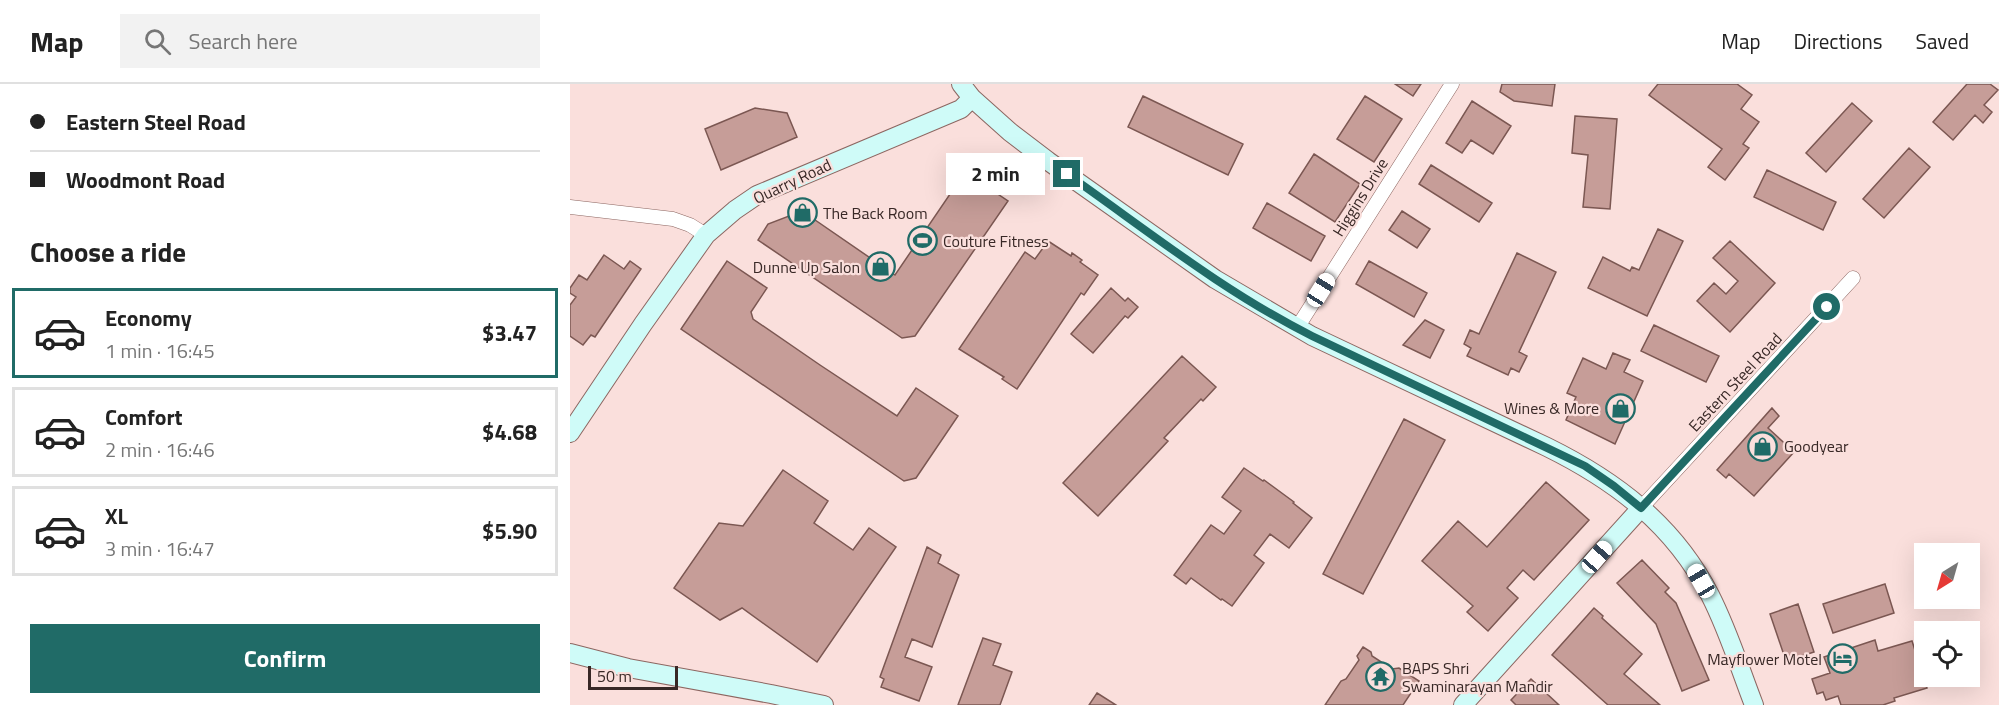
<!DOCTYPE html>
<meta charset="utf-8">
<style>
body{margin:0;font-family:"Titillium Web",sans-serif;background:#f2f2f2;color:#222;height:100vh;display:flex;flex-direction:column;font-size:22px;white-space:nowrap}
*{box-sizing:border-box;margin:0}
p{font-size:20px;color:#767676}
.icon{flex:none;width:33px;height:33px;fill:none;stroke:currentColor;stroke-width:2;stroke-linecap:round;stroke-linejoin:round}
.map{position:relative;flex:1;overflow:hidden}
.side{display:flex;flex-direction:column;background:#fff;width:570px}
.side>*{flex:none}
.guide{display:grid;align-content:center;height:132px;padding:0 30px;background:#fff}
.needle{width:39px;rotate:217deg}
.tools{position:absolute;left:1344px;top:459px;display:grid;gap:12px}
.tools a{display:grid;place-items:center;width:66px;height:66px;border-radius:0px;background:#fff;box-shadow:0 6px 24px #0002;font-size:30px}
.scale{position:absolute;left:18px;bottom:15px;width:90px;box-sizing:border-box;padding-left:6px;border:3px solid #382826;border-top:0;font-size:16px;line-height:21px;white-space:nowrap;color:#382826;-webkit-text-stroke:4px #fadfdc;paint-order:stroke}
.end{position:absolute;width:27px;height:27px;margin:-14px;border:8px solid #206b67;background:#fff;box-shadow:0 0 0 3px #fff}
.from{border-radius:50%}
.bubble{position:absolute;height:42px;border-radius:0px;background:#fff;box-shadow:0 6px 24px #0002;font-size:20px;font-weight:700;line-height:42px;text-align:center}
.car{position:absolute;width:18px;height:36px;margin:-18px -9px;border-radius:8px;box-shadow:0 0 4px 2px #0007;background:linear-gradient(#fff 24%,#345 0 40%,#fff 0 76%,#345 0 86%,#fff 0)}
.guide b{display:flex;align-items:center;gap:21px;height:57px;font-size:22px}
.guide b+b{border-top:2px solid #e0e0e0}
.guide i{width:15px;height:15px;background:#222}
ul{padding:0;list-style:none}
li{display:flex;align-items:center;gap:18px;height:90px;margin:0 12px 9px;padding:0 18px;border:3px solid #e0e0e0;border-radius:0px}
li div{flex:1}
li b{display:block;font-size:22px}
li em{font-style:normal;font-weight:700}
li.selected{border-color:#206b67}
li>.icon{width:54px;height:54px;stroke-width:1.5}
h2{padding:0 30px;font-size:27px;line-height:72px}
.action{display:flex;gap:12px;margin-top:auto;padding:12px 30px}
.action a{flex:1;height:69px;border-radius:0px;background:#206b67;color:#fff;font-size:24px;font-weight:700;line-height:69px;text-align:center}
header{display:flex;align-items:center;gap:36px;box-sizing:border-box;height:84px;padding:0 30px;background:#fff;border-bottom:2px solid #e0e0e0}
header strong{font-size:28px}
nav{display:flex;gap:33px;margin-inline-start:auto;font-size:21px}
.search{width:420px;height:54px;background:#f2f2f2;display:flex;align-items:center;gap:15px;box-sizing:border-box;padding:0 21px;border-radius:0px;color:#767676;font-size:22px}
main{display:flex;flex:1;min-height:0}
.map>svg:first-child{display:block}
</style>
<header>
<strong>Map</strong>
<div class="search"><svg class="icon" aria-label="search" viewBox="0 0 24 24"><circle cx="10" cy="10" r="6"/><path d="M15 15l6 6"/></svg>Search here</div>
<nav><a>Map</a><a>Directions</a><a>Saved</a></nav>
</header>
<main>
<section class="side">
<div class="guide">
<b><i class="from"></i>Eastern Steel Road</b>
<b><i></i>Woodmont Road</b>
</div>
<h2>Choose a ride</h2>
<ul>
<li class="selected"><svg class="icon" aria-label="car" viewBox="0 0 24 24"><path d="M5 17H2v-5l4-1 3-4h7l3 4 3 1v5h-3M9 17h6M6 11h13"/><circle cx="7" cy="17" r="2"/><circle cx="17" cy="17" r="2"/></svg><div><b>Economy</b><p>1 min · 16:45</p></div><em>$3.47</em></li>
<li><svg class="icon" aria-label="car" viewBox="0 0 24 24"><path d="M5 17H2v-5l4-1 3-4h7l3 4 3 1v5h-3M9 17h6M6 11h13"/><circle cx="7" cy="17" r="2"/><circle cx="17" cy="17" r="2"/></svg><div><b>Comfort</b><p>2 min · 16:46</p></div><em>$4.68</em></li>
<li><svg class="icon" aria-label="car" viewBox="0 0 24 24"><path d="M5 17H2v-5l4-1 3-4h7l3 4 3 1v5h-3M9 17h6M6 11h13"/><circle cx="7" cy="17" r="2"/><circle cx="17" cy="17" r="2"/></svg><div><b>XL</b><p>3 min · 16:47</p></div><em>$5.90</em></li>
</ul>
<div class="action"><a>Confirm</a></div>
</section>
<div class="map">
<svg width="1429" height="621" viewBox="0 0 1429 621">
<rect width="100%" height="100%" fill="#fadfdc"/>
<!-- building -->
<path fill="#c69d98" stroke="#7b5752" stroke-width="1.5" d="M825,0H851L843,12Z
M932,0H985L982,22L944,17L930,8Z
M1088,0H1167L1182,11L1171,25L1189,38L1173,60L1179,64L1155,96L1138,83L1152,65L1079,11Z
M1397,0H1420L1428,6L1414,21L1422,28L1413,39L1405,31L1383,56L1363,38Z
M573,12L673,60L658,91L558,43Z
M795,12L832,35L804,78L767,55Z
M902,17L941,42L923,70L901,56L892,69L876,59Z
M1282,19L1302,37L1256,88L1236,69Z
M185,24L217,29L227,53L151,86L135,45Z
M1005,32L1047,35L1040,125L1013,123L1018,71L1002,69Z
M1339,64L1360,83L1314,134L1293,115Z
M744,70L790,100L765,138L719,109Z
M861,81L922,119L909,138L849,100Z
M1197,86L1266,118L1253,146L1184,113Z
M395,88L438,117L345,252L332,254L188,156L198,140L232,127L325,191Z
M697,119L755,152L741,177L683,144Z
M832,127L860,145L847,164L819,146Z
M1088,145L1113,157L1077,232L1018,204L1033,173L1060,187L1062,183L1069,186Z
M478,157L501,172L502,169L512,176L510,178L528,191L514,211L511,209L447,305L432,295L434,293L389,265L455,168L465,175Z
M1160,157L1205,199L1160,248L1127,217L1144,199L1156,210L1168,197L1143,174Z
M947,169L986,188L949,268L957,272L949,288L941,284L938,291L897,272L901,264L894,260L900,246L909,250Z
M34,171L54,185L60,177L71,185L25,253L21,251L13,261L0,252V221L6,213L0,209V204L9,191L17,196Z
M157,177L197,204L181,228L183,235L250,281L327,332L346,304L388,332L346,394L334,397L111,245Z
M799,177L857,209L844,233L786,200Z
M541,204L555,217L558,214L568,223L558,234L555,232L523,269L501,250Z
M855,236L874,246L860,274L833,261Z
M1084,241L1149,272L1136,298L1071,267Z
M1043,269L1060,276L1054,288L1073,297L1045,360L996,336L1006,313L997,309L1013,274L1036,285Z
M612,272L646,303L633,317L631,315L594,354L598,357L528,432L493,399Z
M1202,324L1209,332L1198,344L1224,368L1184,412L1159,390L1156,394L1147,386Z
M834,335L875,356L793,510L753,490Z
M674,384L693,397L694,396L724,418L723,419L742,434L719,464L700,450L684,471L694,479L662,522L652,515L651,516L621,494L616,500L604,491L641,441L654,450L671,427L652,413Z
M213,386L258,417L244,439L283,466L299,444L326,463L247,578L172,524L150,536L104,504L149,439L173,442Z
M976,398L1019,436L964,496L953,486L937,504L948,514L918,547L897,528L903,522L852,477L888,437L917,463Z
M357,463L371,471L368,479L389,491L362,563L342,555L335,573L362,583L349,617L311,603L314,595L310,593Z
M1072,476L1099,504L1095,508L1106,519L1139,596L1112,607L1086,540L1047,499Z
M1315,500L1324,529L1263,549L1253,520Z
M1228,520L1244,568L1216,577L1200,530Z
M1024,524L1033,532L1032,534L1072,570L1054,590L1090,621H1038L982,571Z
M413,554L431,560L423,581L442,588L430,621H388Z
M1305,556L1308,567L1342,557L1357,604L1324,614L1325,617L1313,621H1271L1268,612L1256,616L1253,608L1247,610L1242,595L1260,589L1254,573Z
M793,563L801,568L802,572L822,585L829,584L849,597L833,621H755L771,597L776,595L789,576L787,572Z
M961,595L989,621H946L941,616Z
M527,609L546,621H519Z"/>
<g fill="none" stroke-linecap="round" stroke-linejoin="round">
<defs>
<path id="street" d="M0,123L103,135L120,141L136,151
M727,244L882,0
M1071,424L1283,194"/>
<path id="secondary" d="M391,0L402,14L440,48L478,77L645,195L742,252L977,363C1046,397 1104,441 1140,511C1158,546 1170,585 1184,621
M0,349L73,240L136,151L165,126L187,111L391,25L402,14
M0,569L58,584L201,610L254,621
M893,621L1071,424"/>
</defs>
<!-- street casing -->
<use href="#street" stroke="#8c6661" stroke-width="15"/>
<!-- secondary casing -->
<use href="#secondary" stroke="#8c6661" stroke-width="20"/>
<!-- street -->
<use href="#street" stroke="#fff" stroke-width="14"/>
<!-- secondary -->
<use href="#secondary" stroke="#cffbf8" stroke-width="18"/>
</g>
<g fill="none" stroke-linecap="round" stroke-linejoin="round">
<!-- route -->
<path stroke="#206b67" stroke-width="8" d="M497,90C577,146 654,208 742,252L1015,382L1044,402L1071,424L1257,223"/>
</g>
<!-- icons -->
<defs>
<symbol id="shop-ring" viewBox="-11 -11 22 22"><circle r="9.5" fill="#fadfdc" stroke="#206b67" stroke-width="1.5"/><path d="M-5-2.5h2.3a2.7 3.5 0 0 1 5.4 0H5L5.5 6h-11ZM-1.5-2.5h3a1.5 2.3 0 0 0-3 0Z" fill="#206b67"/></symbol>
<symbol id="stadium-ring" viewBox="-11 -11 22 22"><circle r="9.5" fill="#fadfdc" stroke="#206b67" stroke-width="1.5"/><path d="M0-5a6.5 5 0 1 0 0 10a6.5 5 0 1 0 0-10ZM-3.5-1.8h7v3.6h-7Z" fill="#206b67"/></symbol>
<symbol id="hotel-ring" viewBox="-11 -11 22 22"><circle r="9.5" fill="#fadfdc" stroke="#206b67" stroke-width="1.5"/><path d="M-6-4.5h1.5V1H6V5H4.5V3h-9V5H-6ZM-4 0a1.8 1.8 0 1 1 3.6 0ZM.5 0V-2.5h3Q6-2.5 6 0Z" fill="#206b67"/></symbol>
<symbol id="temple-ring" viewBox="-11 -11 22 22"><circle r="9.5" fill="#fadfdc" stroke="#206b67" stroke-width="1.5"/><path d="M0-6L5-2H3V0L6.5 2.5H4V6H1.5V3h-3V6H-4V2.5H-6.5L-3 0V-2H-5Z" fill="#206b67"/></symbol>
</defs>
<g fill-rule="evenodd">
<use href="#shop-ring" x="216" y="112" width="33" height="33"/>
<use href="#stadium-ring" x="336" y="140" width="33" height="33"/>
<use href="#shop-ring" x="294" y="166" width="33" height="33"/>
<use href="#shop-ring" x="1034" y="308" width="33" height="33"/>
<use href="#shop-ring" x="1176" y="346" width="33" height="33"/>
<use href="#hotel-ring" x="1256" y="558" width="33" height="33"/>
<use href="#temple-ring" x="794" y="576" width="33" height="33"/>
</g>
<g text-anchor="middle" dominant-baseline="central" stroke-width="4.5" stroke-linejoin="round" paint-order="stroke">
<!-- street labels -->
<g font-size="16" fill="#382826" stroke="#fadfdc">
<text transform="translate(222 97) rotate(-25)">Quarry Road</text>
<text transform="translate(790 113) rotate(-58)">Higgins Drive</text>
<text transform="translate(1165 298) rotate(-47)">Eastern Steel Road</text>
</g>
<!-- poi labels -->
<g font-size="16" fill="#382826" stroke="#fadfdc" text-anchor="start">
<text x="253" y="129">The Back Room</text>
<text x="373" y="157">Couture Fitness</text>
<text x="290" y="183" text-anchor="end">Dunne Up Salon</text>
<text x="1029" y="324" text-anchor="end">Wines &amp; More</text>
<text x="1214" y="362">Goodyear</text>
<text x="1252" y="575" text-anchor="end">Mayflower Motel</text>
<text x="832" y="584">BAPS Shri<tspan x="832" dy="18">Swaminarayan Mandir</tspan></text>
</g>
</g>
</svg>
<div class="tools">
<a><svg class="needle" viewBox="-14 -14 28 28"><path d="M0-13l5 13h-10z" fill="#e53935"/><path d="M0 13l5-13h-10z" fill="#767676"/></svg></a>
<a><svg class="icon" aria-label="locate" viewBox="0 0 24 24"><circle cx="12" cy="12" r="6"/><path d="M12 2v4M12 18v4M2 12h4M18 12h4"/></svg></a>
</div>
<div class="scale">50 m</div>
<i class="end from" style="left:1257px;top:223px"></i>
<i class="end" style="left:497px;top:90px"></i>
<div class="bubble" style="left:376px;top:69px;width:99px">2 min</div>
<i class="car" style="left:751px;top:206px;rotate:32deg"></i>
<i class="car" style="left:1027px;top:473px;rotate:41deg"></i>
<i class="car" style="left:1131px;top:497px;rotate:330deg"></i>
</div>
</main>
